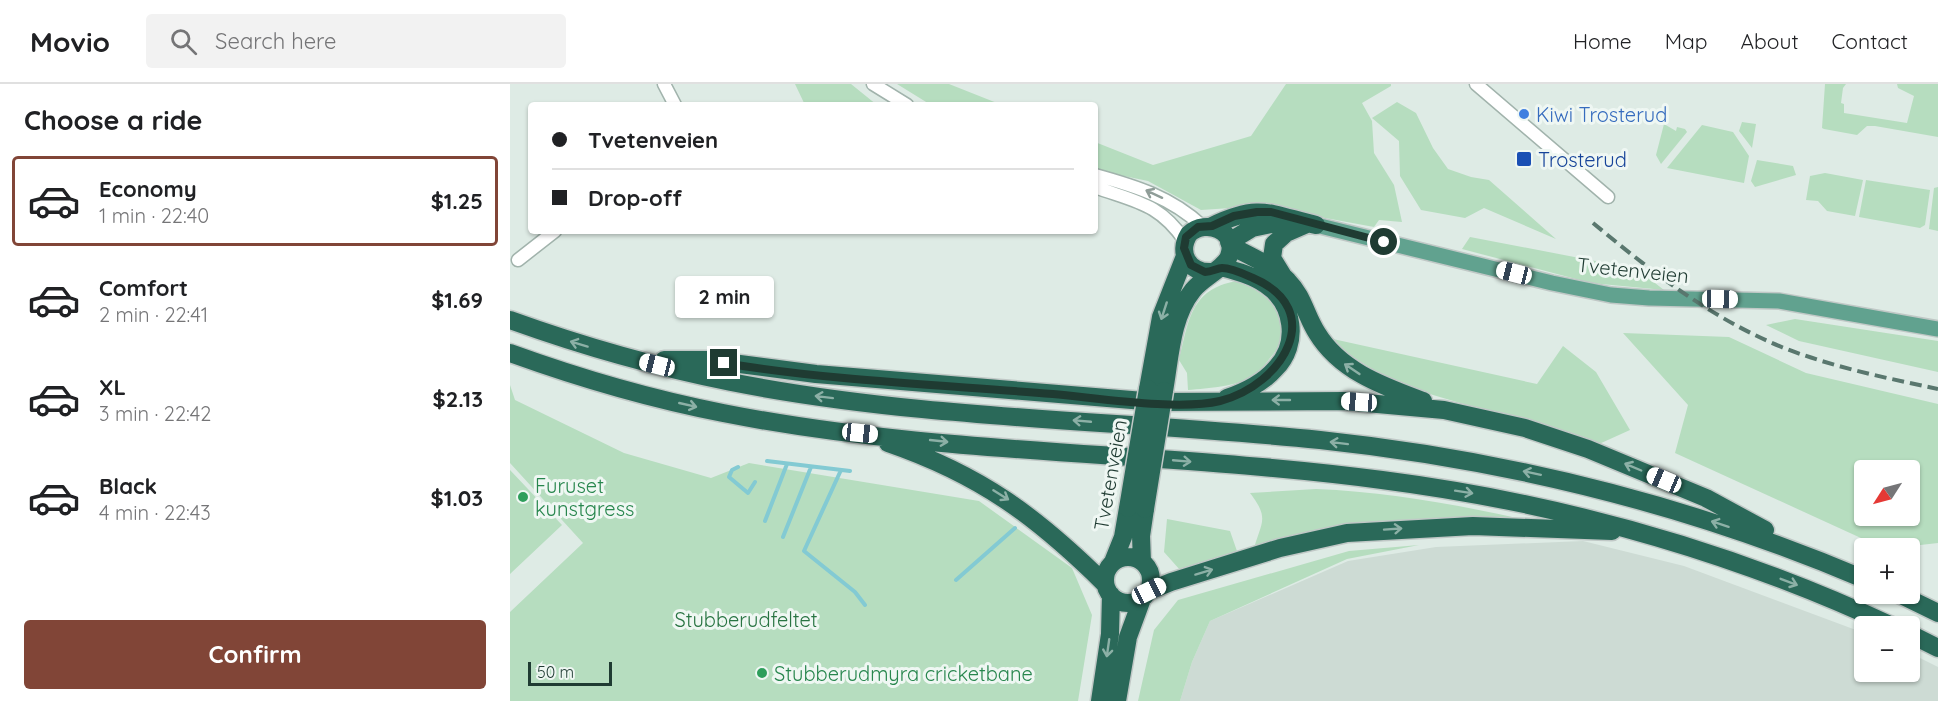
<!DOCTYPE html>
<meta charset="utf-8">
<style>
body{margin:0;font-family:Quicksand,sans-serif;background:#f2f2f2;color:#202124;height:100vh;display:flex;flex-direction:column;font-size:22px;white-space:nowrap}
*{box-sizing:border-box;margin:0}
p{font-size:20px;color:#757577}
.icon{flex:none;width:33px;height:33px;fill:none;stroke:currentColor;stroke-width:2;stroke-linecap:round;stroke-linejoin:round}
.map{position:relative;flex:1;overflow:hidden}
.side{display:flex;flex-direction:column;background:#fff;width:510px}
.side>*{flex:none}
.guide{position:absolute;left:18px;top:18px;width:570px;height:132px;border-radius:6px;box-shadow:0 2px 4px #0004;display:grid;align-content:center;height:132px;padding:0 24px;background:#fff}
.needle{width:39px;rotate:234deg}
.tools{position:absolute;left:1344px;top:376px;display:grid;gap:12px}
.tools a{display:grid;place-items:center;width:66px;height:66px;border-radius:6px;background:#fff;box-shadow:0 2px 4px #0004;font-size:30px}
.scale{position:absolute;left:18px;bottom:15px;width:84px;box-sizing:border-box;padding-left:6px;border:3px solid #1f3b32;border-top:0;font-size:16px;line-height:21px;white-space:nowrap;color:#1f3b32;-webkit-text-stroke:4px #eff7f3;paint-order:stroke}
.end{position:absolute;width:27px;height:27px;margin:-14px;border:8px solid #1f3b32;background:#fff;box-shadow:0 0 0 3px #fff}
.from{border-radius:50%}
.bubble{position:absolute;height:42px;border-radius:6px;background:#fff;box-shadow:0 2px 4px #0004;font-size:20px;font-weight:700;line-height:42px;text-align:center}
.car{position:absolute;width:18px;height:36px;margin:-18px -9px;border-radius:8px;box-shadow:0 0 4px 2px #0007;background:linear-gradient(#fff 24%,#345 0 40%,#fff 0 76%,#345 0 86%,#fff 0)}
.guide b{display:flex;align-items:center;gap:21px;height:57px;font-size:22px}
.guide b+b{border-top:2px solid #e0e0e0}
.guide i{width:15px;height:15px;background:#202124}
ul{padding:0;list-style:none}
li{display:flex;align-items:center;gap:18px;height:90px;margin:0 12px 9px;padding:0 12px;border:3px solid transparent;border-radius:6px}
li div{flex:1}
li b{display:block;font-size:22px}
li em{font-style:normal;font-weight:700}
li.selected{border-color:#814537}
li>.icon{width:54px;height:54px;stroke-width:1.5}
h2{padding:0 24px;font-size:27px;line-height:72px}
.cta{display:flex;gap:12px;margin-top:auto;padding:12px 24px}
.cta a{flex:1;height:69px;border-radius:6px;background:#814537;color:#fff;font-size:24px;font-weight:700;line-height:69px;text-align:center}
header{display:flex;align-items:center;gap:36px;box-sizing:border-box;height:84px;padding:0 30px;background:#fff;border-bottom:2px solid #e0e0e0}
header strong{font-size:28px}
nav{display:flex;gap:33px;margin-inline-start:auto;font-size:21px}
.search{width:420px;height:54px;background:#f2f2f2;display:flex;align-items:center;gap:15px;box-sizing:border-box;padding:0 21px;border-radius:6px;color:#757577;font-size:22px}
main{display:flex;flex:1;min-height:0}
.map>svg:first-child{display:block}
</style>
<header>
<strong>Movio</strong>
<div class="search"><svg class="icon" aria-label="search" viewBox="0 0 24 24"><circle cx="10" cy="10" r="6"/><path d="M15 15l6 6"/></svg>Search here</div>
<nav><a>Home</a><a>Map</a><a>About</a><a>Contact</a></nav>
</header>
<main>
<section class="side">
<h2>Choose a ride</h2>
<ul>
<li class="selected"><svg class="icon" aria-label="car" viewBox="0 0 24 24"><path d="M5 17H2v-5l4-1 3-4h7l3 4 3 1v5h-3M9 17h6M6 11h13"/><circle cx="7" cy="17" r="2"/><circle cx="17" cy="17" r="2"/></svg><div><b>Economy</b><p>1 min · 22:40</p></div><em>$1.25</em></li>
<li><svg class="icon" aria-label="car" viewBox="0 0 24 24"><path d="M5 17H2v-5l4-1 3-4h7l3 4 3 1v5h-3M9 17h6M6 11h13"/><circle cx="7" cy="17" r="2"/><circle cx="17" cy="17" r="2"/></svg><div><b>Comfort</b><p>2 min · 22:41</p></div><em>$1.69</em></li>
<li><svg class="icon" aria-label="car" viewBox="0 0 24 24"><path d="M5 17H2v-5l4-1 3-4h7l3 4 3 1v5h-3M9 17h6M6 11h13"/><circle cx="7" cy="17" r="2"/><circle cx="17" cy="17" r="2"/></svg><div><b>XL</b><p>3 min · 22:42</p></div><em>$2.13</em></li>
<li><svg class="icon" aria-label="car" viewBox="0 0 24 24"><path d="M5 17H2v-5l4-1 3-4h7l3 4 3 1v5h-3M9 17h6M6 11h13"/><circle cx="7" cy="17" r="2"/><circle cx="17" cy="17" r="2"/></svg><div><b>Black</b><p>4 min · 22:43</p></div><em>$1.03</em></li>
</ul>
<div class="cta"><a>Confirm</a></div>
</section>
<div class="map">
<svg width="1428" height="617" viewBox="0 0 1428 617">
<rect width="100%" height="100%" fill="#deebe5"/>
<!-- built -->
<path fill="#cddbd4" d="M1073,457L1174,482L1354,549V588H1400V569L1428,583V617H670L682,578L700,537L838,477L926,463Z"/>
<!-- green -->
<path fill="#b6ddbf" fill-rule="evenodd" d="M285,0H341L367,21H295Z
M387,0H439L492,21H421Z
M776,0H881V2L852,19L862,37L864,69L884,101L892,138L869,136L864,143L751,122L691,126L638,97L585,86V58L643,81L741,52Z
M1315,0H1336L1333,4L1331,19L1334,20V29L1397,39L1404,12L1388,4L1387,0H1428V53L1365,42H1357L1347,51L1314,45L1312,44Z
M887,18L906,29L923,64L938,85L961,93L979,96L1046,155L974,124L955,134L911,126L890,92L889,57L862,34Z
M1232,38L1246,40L1242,64L1229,47Z
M1154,40L1166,47L1167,43L1175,45L1177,48L1151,80L1146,71Z
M1192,41L1223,48L1239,72L1234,99L1157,84Z
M1247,76L1283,82L1286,91L1245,103L1241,97Z
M1315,89L1353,96L1345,132L1317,127L1308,117L1296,116L1300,92Z
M1356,96L1420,106L1415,141L1410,144L1349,133Z
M1428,103V147L1419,145L1424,104Z
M960,153L1127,185L1154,206L1081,199L952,165Z
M726,197C760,209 792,239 760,274C756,279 751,288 745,291C726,303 699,304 678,306L677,289L669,276C679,236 680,206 726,197Z
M1285,235L1428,257V288L1289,257L1256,241Z
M1113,249L1219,253L1296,289L1428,320V459L1375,465L1165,369L1178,321ZM1354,387H1400V432H1354Z
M823,255L1027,300L1053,262L1086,288L1120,346L1089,360L886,300L827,263Z
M0,301L5,316L114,369L201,394L239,379L469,417L562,484L582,531L568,617H0V528L73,459L0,379Z
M0,386L52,441L0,490Z
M806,405C881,408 955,422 1029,439L867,442L743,468C750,439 761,436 740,409Z
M657,435L720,447L728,470L670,486L654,468Z
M909,461L837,475L700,537L682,578L670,617H628L644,546L668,516L839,467Z"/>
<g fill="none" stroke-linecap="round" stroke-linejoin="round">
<!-- stream -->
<path stroke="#83cad3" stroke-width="4" d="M257,377L340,387
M228,383L222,386L219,393L238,409L245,398
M331,386L294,467L345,508L355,521
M255,437L277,380
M273,453L301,383
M446,496L505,444"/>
<defs>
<path id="minor" d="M154,0L165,21
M363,0L397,21
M966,0L1098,113
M585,91C625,102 661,113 692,142
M585,103C626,118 649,119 675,157
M8,176L45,147"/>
<path id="major" d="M806,141L1042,199L1101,211L1139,214L1269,217L1428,245"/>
<path id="highway" d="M702,142C749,119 760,130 806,141
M719,158L742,144L775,137
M720,161C738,172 763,181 778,197C793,212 796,232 807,249C830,287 873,302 913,317
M711,183C726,187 742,191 755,200C784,219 790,260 765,285C753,299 734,308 717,314
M773,192L762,174L764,160L776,149L799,139
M0,236C72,262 146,283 221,298C414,336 614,336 810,356C998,376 1180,421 1354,495
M0,269C69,294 141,315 213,329C430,372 654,367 872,396C1050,419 1222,467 1384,543
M154,276H199L306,290L646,318L834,317L934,326L1015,344L1078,365L1196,414L1255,446
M638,305L651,233L675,172
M654,307C660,274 661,233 683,206C692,194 715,184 719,172C728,147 696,134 679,150C667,169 679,189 701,188
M378,359C471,391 526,432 595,500
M595 496a23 23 0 1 1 46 0a23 23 0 1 1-46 0Z
M603,478L613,453L618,424
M632,478L631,452L635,425
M639,507L661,498L770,464L837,449L963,442L1102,447
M1389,510L1428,529
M1400,550L1428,564
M590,617L600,550L601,511
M607,617L618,553L632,515"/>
</defs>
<!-- minor casing -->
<use href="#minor" stroke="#a1b3ac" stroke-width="15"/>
<!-- major casing -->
<use href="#major" stroke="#c0c8c6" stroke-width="18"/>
<!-- highway casing -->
<use href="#highway" stroke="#c0c8c6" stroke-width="21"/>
<!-- minor -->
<use href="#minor" stroke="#fff" stroke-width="12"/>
<!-- major -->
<use href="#major" stroke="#61a28f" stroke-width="15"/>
<!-- highway -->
<use href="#highway" stroke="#2a6959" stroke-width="18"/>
<!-- rail -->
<path stroke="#59776e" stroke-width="4" stroke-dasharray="12 6" stroke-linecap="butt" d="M1083,139C1142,188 1202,235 1274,264C1323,283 1376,294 1428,305"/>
<defs>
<path id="highway-bridge" d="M618,424L638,305
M635,425L654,307"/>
</defs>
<!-- highway-bridge casing -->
<use href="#highway-bridge" stroke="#c0c8c6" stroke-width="21" stroke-linecap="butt"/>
<!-- highway-bridge -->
<use href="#highway-bridge" stroke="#2a6959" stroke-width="18"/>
</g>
<!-- one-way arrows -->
<defs><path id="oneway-shaft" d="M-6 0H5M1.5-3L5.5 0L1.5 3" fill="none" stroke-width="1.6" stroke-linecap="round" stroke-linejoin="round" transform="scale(1.5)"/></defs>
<use stroke="#8f9d98" href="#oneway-shaft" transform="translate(644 110) rotate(-155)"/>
<g stroke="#8cb0a6">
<use href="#oneway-shaft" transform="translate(654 227) rotate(108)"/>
<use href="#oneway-shaft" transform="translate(69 260) rotate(-163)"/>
<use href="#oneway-shaft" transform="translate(842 285) rotate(-146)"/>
<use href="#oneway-shaft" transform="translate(314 313) rotate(-173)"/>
<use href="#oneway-shaft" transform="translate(771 316) rotate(-180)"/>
<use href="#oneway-shaft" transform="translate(178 321) rotate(13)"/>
<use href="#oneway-shaft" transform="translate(572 337) rotate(-175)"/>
<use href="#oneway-shaft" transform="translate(429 357) rotate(6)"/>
<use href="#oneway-shaft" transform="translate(829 359) rotate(-173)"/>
<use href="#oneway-shaft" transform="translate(672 377) rotate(5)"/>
<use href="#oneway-shaft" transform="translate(1123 383) rotate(-157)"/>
<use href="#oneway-shaft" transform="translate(1022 389) rotate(-168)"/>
<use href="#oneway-shaft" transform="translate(954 408) rotate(9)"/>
<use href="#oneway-shaft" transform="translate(491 411) rotate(32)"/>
<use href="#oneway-shaft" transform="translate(1210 440) rotate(-162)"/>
<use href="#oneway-shaft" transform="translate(883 445) rotate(-4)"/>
<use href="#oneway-shaft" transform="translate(694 488) rotate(-17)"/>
<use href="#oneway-shaft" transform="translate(1279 498) rotate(21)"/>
<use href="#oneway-shaft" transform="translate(598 564) rotate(98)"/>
</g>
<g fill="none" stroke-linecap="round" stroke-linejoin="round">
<!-- route -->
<path stroke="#1f3b32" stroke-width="8" d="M214,279C322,297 434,301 543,310C588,314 668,327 710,317C773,301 818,226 743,194C734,190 722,184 712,184C707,184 702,188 695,188L681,181L674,164L676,153L688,143L702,142L724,132L747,128H761L874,158"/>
</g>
<!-- markers -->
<circle fill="#3f7fe0" stroke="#eff7f3" stroke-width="2" cx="1014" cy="30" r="6"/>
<rect fill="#1a4fb4" stroke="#eff7f3" stroke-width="2" x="1006" y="67" width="16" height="16" rx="3"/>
<g fill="#2e9e5b" stroke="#eff7f3" stroke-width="2">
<circle cx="13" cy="413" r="6"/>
<circle cx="252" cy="589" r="6"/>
</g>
<g text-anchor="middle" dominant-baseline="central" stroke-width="6" stroke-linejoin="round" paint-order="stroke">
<!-- shop labels -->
<g font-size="20" fill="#366cbe" stroke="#eff7f3" text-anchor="start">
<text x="1026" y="30">Kiwi Trosterud</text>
</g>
<!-- transit labels -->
<g font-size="20" fill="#164399" stroke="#eff7f3" text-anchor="start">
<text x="1028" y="75">Trosterud</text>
</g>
<!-- street labels -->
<g font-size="20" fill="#1f3b32" stroke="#eff7f3">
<text transform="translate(1123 186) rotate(6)">Tvetenveien</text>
<text transform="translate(600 391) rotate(-80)">Tvetenveien</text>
</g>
<!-- leisure labels -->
<g font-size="20" fill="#27864d" stroke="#eff7f3" text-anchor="start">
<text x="25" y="401">Furuset<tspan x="25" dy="23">kunstgress</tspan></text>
<text x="264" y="589">Stubberudmyra cricketbane</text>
</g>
<!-- park labels -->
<g font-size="20" fill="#287442" stroke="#eff7f3">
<text x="236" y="535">Stubberudfeltet</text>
</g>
</g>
</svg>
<div class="tools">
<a><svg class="needle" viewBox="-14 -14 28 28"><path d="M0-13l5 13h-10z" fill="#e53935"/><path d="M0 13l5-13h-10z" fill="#757577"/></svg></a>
<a>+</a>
<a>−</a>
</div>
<div class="scale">50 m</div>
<i class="end from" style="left:874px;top:158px"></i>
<i class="end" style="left:214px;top:279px"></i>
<div class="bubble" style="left:165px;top:192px;width:99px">2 min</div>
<i class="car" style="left:1004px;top:189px;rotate:284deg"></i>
<i class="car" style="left:1210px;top:215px;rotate:91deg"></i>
<i class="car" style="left:147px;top:281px;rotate:284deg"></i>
<i class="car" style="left:849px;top:318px;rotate:274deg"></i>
<i class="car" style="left:350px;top:349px;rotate:96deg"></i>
<i class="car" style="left:1154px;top:396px;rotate:293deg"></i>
<i class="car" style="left:639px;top:507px;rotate:64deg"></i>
<div class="guide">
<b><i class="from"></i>Tvetenveien</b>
<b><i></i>Drop-off</b>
</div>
</div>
</main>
